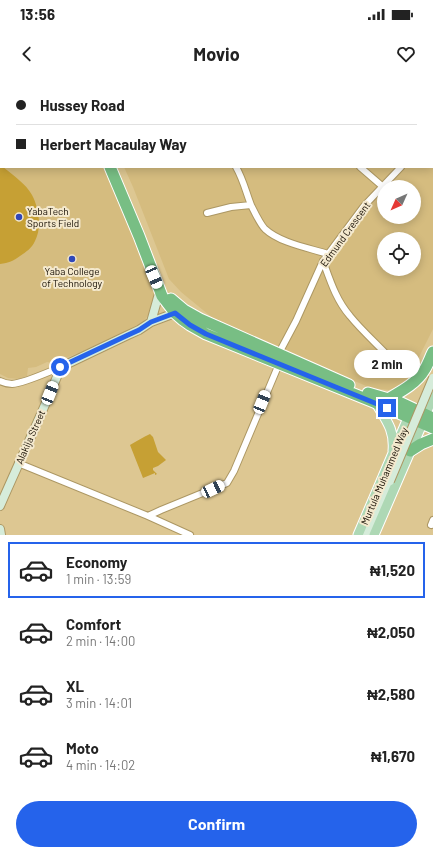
<!DOCTYPE html>
<meta charset="utf-8">
<style>
body{margin:0;font-family:Barlow,sans-serif;background:#f2f2f2;color:#222;height:100vh;display:flex;flex-direction:column;font-size:15px;white-space:nowrap}
*{box-sizing:border-box;margin:0}
p{font-size:13px;color:#767676}
.icon{flex:none;width:22px;height:22px;fill:none;stroke:currentColor;stroke-width:2;stroke-linecap:round;stroke-linejoin:round}
.map{position:relative;height:455px;overflow:hidden}
.side{display:flex;flex-direction:column;background:#fff;flex:1}
.side>*{flex:none}
.top-card{position:absolute;left:0px;top:0px;width:433px;height:88px;box-shadow:0 2px 10px #0003;display:grid;align-content:center;height:88px;padding:0 16px;background:#fff}
.needle{width:26px;rotate:225deg}
.fabs{position:absolute;left:377px;top:100px;display:grid;gap:8px}
.fabs a{display:grid;place-items:center;width:44px;height:44px;border-radius:50%;background:#fff;box-shadow:0 2px 10px #0003;font-size:20px}
.end{position:absolute;width:18px;height:18px;margin:-9px;border:5px solid #2563eb;background:#fff;box-shadow:0 0 0 2px #fff}
.from{border-radius:50%}
.bubble{position:absolute;height:28px;border-radius:14px;background:#fff;box-shadow:0 2px 10px #0003;font-size:13px;font-weight:700;line-height:28px;text-align:center}
.car{position:absolute;width:12px;height:24px;margin:-12px -6px;border-radius:5px;box-shadow:0 0 3px 1px #0007;background:linear-gradient(#fff 24%,#345 0 40%,#fff 0 76%,#345 0 86%,#fff 0)}
.top-card b{display:flex;align-items:center;gap:14px;height:38px;font-size:15px}
.top-card b+b{border-top:1px solid #e0e0e0}
.top-card i{width:10px;height:10px;background:#222}
ul{padding:7px 0 0;list-style:none}
li{display:flex;align-items:center;gap:12px;height:56px;margin:0 8px 6px;padding:0 8px;border:2px solid transparent;border-radius:0px}
li div{flex:1}
li b{display:block;font-size:15px}
li em{font-style:normal;font-weight:700}
li.current{border-color:#2563eb}
li>.icon{width:36px;height:36px;stroke-width:1.5}
.action{display:flex;gap:8px;margin-top:auto;padding:8px 16px}
.action a{flex:1;height:46px;border-radius:24px;background:#2563eb;color:#fff;font-size:16px;font-weight:700;line-height:46px;text-align:center}
.status{display:flex;justify-content:space-between;align-items:center;height:28px;padding:0 20px;background:#fff;direction:ltr}
.status svg{height:11px;fill:currentColor}
header{display:flex;justify-content:space-between;align-items:center;height:52px;padding:0 16px;background:#fff;font-size:18px;font-weight:700}
.map>svg:first-child{display:block}
</style>
<div class="status"><b>13:56</b><svg viewBox="0 0 49 12"><path d="M0 12V9h3v3zM5 12V6h3v6zM10 12V3h3v9zM15 12V0h3v12zM26 1h20v11H26zM47 4h2v5h-2z"/></svg></div>
<header><svg class="icon" aria-label="back" viewBox="0 0 24 24"><path d="M15 5l-7 7 7 7"/></svg>Movio<svg class="icon" aria-label="heart" viewBox="0 0 24 24"><path d="M12 20l-8-8c-3-5 5-10 8-4 3-6 11-1 8 4z"/></svg></header>
<div class="map">
<svg width="433" height="455" viewBox="0 0 433 455">
<rect width="100%" height="100%" fill="#ddc792"/>
<!-- built -->
<path fill="#d5bc7f" fill-rule="evenodd" d="M0,0H71V1H1V87H107L155,210V220L151,230L147,237L140,245L127,254L53,283L47,282L36,287L28,288L27,296L19,299L8,298L0,294Z
M85,0H317L320,1H85Z
M432,50L433,51V249L407,301L400,306L389,310L371,308L220,244L181,212L169,199L133,107L124,87H432ZM384,107H414V137H384ZM384,159H414V189H384Z"/>
<!-- green -->
<path fill="#c6a034" d="M0,84L1,87H3C13,95 26,104 32,115C39,128 42,148 35,161C32,168 26,172 20,176C13,181 9,183 0,184Z
M150,354L153,357L158,372L166,380L158,386L153,388V390L157,394L155,395V393L143,398L130,365C137,361 143,357 150,354Z"/>
<g fill="none" stroke-linecap="round" stroke-linejoin="round">
<defs>
<path id="street" d="M152,0V1
M423,0L424,1
M432,8L433,9
M432,57L433,56
M236,87C243,99 246,112 251,125C254,131 260,144 265,149C280,163 309,168 328,174
M360,87L382,106
M207,133L231,127L251,125
M323,181C330,200 336,220 350,236C366,256 387,272 402,292
M279,273L296,241L323,181L364,126L401,87
M0,301C4,303 8,304 12,304C25,303 48,292 61,287
M18,383L148,436L190,455
M148,436L161,430L227,403L234,391L279,284
M431,445L433,440"/>
<path id="secondary" d="M151,242L160,210
M0,426C20,380 42,334 61,287L128,255L139,250L151,242L175,233
M0,449L1,455
M366,455L390,401"/>
<path id="primary" d="M376,323C386,340 395,350 393,371
M358,455L411,331
M374,455L422,344L433,316"/>
<path id="highway" d="M80,0L81,1
M110,87L139,156L162,216L175,233L183,240L190,245L206,254L376,323L433,348
M171,219L184,230L200,239L349,305
M368,313L399,322L433,338
M388,319C402,311 417,303 425,289C428,284 430,278 433,272
M410,371L421,364L433,359"/>
</defs>
<!-- street casing -->
<use href="#street" stroke="#ac9763" stroke-width="8"/>
<!-- secondary casing -->
<use href="#secondary" stroke="#ac9763" stroke-width="10"/>
<!-- primary casing -->
<use href="#primary" stroke="#fff" stroke-width="11"/>
<!-- highway casing -->
<use href="#highway" stroke="#fff" stroke-width="13"/>
<!-- street -->
<use href="#street" stroke="#fff" stroke-width="6"/>
<!-- secondary -->
<use href="#secondary" stroke="#d6ecda" stroke-width="8"/>
<!-- primary -->
<use href="#primary" stroke="#aed8b5" stroke-width="9"/>
<!-- highway -->
<use href="#highway" stroke="#78be84" stroke-width="11"/>
<defs>
<path id="secondary-bridge" d="M390,401L433,298"/>
</defs>
<!-- secondary-bridge casing -->
<use href="#secondary-bridge" stroke="#ac9763" stroke-width="10" stroke-linecap="butt"/>
<!-- secondary-bridge -->
<use href="#secondary-bridge" stroke="#d6ecda" stroke-width="8"/>
</g>
<g fill="none" stroke-linecap="round" stroke-linejoin="round">
<!-- route -->
<path stroke="#2563eb" stroke-width="5" d="M60,287L128,255L139,250L151,242L175,233L190,245L206,254L387,328"/>
</g>
<!-- markers -->
<g fill="#3048b9" stroke="#f4e9ce" stroke-width="1.5">
<circle cx="19" cy="137" r="4"/>
<circle cx="72" cy="179" r="4"/>
</g>
<g text-anchor="middle" dominant-baseline="central" stroke-width="4" stroke-linejoin="round" paint-order="stroke">
<!-- poi labels -->
<g font-size="10" fill="#130b00" stroke="#f4e9ce" text-anchor="start">
<text x="27" y="131">YabaTech<tspan x="27" dy="12">Sports Field</tspan></text>
<text x="72" y="191" text-anchor="middle">Yaba College<tspan x="72" dy="12">of Technology</tspan></text>
</g>
<!-- street labels -->
<g font-size="10" fill="#130b00" stroke="#f4e9ce">
<text transform="translate(345 154) rotate(-54)">Edmund Crescent</text>
<text transform="translate(30 357) rotate(-66)">Alakija Street</text>
<text transform="translate(384 396) rotate(-67)">Murtula Muhammed Way</text>
</g>
</g>
</svg>
<div class="fabs">
<a><svg class="needle" viewBox="-14 -14 28 28"><path d="M0-13l5 13h-10z" fill="#e53935"/><path d="M0 13l5-13h-10z" fill="#767676"/></svg></a>
<a><svg class="icon" aria-label="locate" viewBox="0 0 24 24"><circle cx="12" cy="12" r="6"/><path d="M12 2v4M12 18v4M2 12h4M18 12h4"/></svg></a>
</div>
<i class="end from" style="left:60px;top:287px"></i>
<i class="end" style="left:387px;top:328px"></i>
<div class="bubble" style="left:354px;top:270px;width:66px">2 min</div>
<i class="car" style="left:154px;top:197px;rotate:157deg"></i>
<i class="car" style="left:50px;top:313px;rotate:22deg"></i>
<i class="car" style="left:262px;top:322px;rotate:22deg"></i>
<i class="car" style="left:213px;top:409px;rotate:65deg"></i>
<div class="top-card">
<b><i class="from"></i>Hussey Road</b>
<b><i></i>Herbert Macaulay Way</b>
</div>
</div>
<section class="side">
<ul>
<li class="current"><svg class="icon" aria-label="car" viewBox="0 0 24 24"><path d="M5 17H2v-5l4-1 3-4h7l3 4 3 1v5h-3M9 17h6M6 11h13"/><circle cx="7" cy="17" r="2"/><circle cx="17" cy="17" r="2"/></svg><div><b>Economy</b><p>1 min · 13:59</p></div><em>₦1,520</em></li>
<li><svg class="icon" aria-label="car" viewBox="0 0 24 24"><path d="M5 17H2v-5l4-1 3-4h7l3 4 3 1v5h-3M9 17h6M6 11h13"/><circle cx="7" cy="17" r="2"/><circle cx="17" cy="17" r="2"/></svg><div><b>Comfort</b><p>2 min · 14:00</p></div><em>₦2,050</em></li>
<li><svg class="icon" aria-label="car" viewBox="0 0 24 24"><path d="M5 17H2v-5l4-1 3-4h7l3 4 3 1v5h-3M9 17h6M6 11h13"/><circle cx="7" cy="17" r="2"/><circle cx="17" cy="17" r="2"/></svg><div><b>XL</b><p>3 min · 14:01</p></div><em>₦2,580</em></li>
<li><svg class="icon" aria-label="car" viewBox="0 0 24 24"><path d="M5 17H2v-5l4-1 3-4h7l3 4 3 1v5h-3M9 17h6M6 11h13"/><circle cx="7" cy="17" r="2"/><circle cx="17" cy="17" r="2"/></svg><div><b>Moto</b><p>4 min · 14:02</p></div><em>₦1,670</em></li>
</ul>
<div class="action"><a>Confirm</a></div>
</section>
